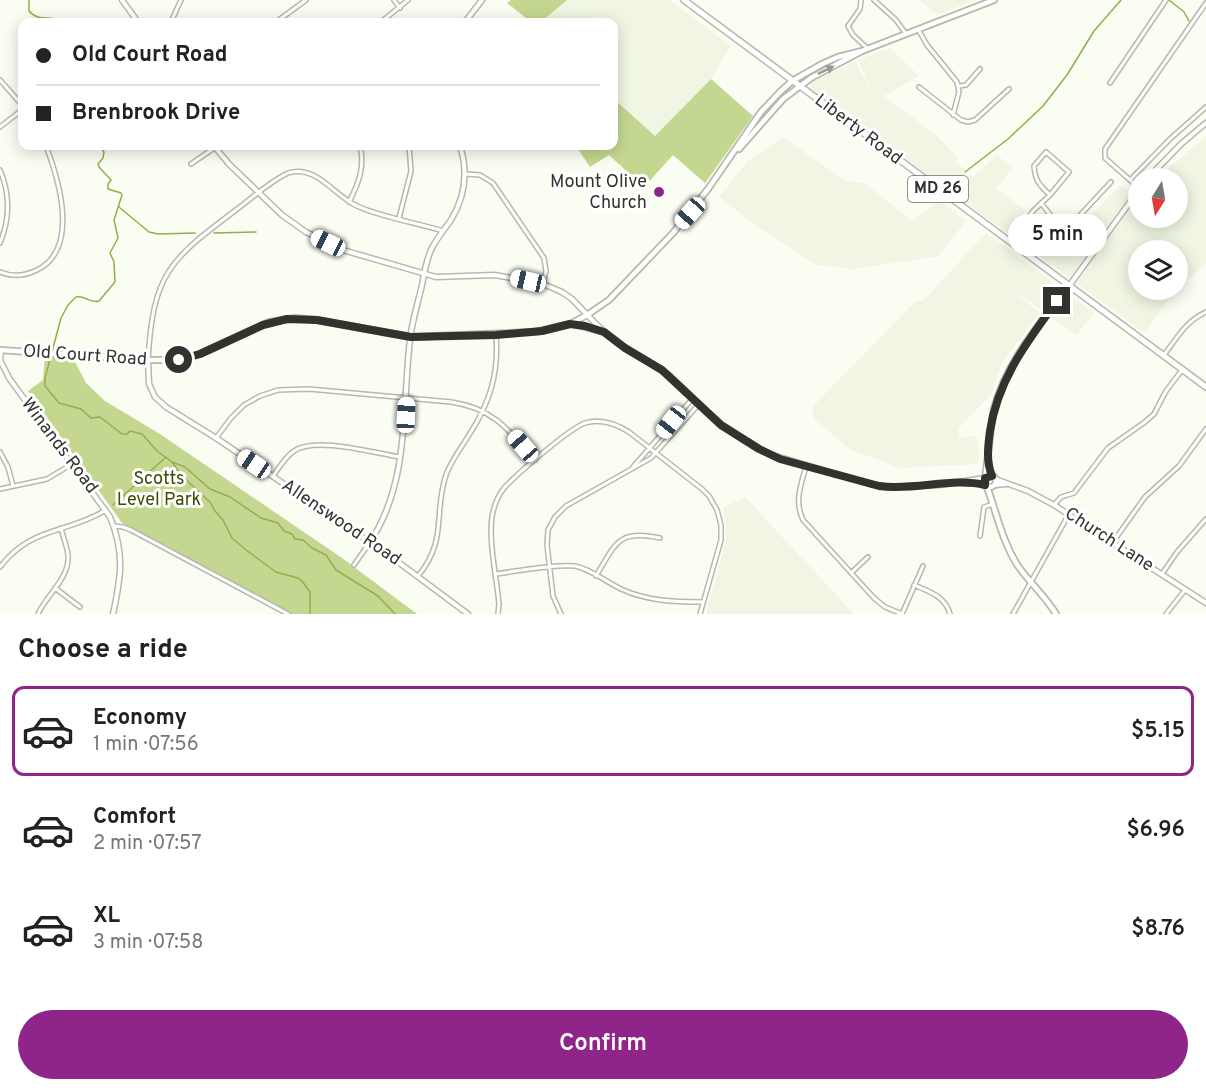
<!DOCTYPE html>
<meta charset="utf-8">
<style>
body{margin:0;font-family:Overpass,sans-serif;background:#f6f6f6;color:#222;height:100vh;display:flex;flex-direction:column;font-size:22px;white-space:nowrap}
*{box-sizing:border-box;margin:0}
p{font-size:20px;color:#767676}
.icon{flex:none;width:33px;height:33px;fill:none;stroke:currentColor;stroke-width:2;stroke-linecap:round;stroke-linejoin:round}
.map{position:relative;height:614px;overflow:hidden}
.drawer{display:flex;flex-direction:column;background:#fff;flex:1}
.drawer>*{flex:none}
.banner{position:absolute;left:18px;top:18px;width:600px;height:132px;border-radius:12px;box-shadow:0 3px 15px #0003;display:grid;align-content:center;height:132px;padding:0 18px;background:#fff}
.needle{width:39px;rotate:191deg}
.buttons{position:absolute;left:1128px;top:168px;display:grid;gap:12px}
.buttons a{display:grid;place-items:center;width:60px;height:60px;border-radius:50%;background:#fff;box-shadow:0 3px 15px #0003;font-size:30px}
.end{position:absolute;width:27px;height:27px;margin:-14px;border:8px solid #32332f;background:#fff;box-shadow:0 0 0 3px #fff}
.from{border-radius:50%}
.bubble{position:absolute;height:42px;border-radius:21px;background:#fff;box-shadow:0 3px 15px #0003;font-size:20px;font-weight:600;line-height:42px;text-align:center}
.car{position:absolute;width:18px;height:36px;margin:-18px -9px;border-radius:8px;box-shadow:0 0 4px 2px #0007;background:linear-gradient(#fff 24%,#345 0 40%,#fff 0 76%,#345 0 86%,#fff 0)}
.banner b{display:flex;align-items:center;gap:21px;height:57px;font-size:22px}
.banner b+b{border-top:2px solid #e0e0e0}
.banner i{width:15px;height:15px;background:#222}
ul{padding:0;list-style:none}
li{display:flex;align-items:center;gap:18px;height:90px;margin:0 12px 9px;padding:0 6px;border:3px solid transparent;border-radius:12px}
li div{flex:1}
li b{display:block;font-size:22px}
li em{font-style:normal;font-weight:600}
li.selected{border-color:#8f2589}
li>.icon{width:54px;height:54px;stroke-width:1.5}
h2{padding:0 18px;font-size:27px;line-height:72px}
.action{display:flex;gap:12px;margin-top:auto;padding:12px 18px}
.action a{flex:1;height:69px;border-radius:36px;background:#8f2589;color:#fff;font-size:24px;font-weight:600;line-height:69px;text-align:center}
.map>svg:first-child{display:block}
</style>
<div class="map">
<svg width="1206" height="614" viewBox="0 0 1206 614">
<rect width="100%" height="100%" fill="#f9fdf2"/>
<!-- built -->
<path fill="#f0f6e3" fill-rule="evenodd" d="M567,0H669L731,46L711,79L655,136L614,99V22H541Z
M920,0H975L937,15Z
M890,48L919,76L884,96L936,135L958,158L955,161L965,170L964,173L967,176L952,193L811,88L812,82L856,62L876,101L858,60Z
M1206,136V264L1182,284L1168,300L1145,333L1027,247L1050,222L1070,237L1120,185L1138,201V218H1178V178H1157ZM1138,250H1178V290H1138Z
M783,137L844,180L864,183L912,221L939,200L966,221L938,256L855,269L816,265L757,226L719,197L748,161Z
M997,155L1013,168L996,188L1026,211L1007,233L953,193L969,175L974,176Z
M986,233L1094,313L1076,335L1006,285L1040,313L1001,364L992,393L959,428L958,438L974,435L978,439L979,460L977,464L901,468L849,449L815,419L812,411L814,405L917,300L922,302Z
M745,497L854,614H706L726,540V523L723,508Z"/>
<!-- green -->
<path fill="#c4d790" d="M511,0H567L541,22H531L507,3Z
M711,79L753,116L705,183L673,155L644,187L609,155L590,167L576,146H614V99L655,136Z
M45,356H59V359L74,360L86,383L105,401L160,434L342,558L417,614H289L140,534L122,523L28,391L43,380Z"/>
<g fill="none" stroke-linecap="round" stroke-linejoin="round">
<!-- stream -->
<path stroke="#96ad4e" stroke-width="1.5" d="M29,0V11C39,23 53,14 63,22
M1169,0L1184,12L1189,21
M99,146L104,152L103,158L98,164L99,167L111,180L108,184V189L121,193L122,195L114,220L118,238L110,253L114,262L115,282L99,301C90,304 85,295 76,297L68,305L61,318L45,378V386L59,403L81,409L91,418L100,417L122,434H127L130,431L142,434L157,451L172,462L185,467L210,489L230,497L261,518L278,523L284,531L292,534L295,539L303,540L312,548L326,555L336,570L378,596L395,614
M965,172L1008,139L1043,106L1067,75L1094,31L1121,0
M119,207L149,232L158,234L195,233
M214,233L256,232
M172,462L182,476L210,502L215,511L223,520L232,538L246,550L276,572L298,578L302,581L310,592V614
M113,505L166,457"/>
<defs>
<path id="minor" d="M394,0L400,8
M861,0L860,9L848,26L853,35L868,49
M874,0L896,20L906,34
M1206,3L1105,149V158L1130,180L1170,139L1206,107
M171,22L181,0
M276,22L306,0
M381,22L408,0
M918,29L927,45L957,82L959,92L953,115
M0,80L22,105
M1110,83L1166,0
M959,86L966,85L980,69
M919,87L961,120L968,122L975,120L1009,89
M0,127L22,110
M191,164L217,146
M0,170C10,194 10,219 0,243
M465,174L480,175L493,183L544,258L546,271L543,284
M1131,181L1138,188
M349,202C359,183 365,166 360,146
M1041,203L1052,217L1068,228L1111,182
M399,218L411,171L409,146
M1010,241L1034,210L1050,195C1039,185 1035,180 1034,166L1046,152L1069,172L1050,195
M0,272C12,277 25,276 37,270C80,249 59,180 46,146
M1164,355C1177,338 1186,321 1206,312
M148,360C153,274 169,260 236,210C252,198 269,182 288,173C317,164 334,196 357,206C381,217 417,223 443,231
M216,438L231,418L244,405L260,396L278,390L309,389L451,402C493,408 509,430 535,460
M0,452L8,467L13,486
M806,466C801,485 794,501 803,520L874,598L885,607L902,614L923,566
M633,467L693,398
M273,476C279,468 285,457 294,451C315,436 374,453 400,457
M0,489L47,479L72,464
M1054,505L1061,497L1074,493L1108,448L1145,422L1154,414L1166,391L1182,370
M114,526L123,527L131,530L288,614
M980,536L984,507L993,504
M1113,542L1145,497L1179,466L1206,429
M354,565L370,542
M0,567C31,526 67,534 106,510
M851,573L868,557
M496,574C518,571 553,564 575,566C591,569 606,582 621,589C647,601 674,602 703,602
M1162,574L1177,552L1206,519
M418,576C448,540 433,514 446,475C451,461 461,448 469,435C490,403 499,373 496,335
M596,576C616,543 618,529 660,538
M914,585C930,592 945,596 950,614
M55,588L80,607
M38,614C47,594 70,578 68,555C67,546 63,537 61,528
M498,614L499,604C497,579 487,536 493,512C495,503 499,494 505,487C517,474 570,428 585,423C601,418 615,423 629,432L702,489L709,496L717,510L721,525V540L700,614
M561,614L553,596L547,545L548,530L555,517L566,506L651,458L699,404
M1013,614L1069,514
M1166,614L1185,590"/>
<path id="tertiary" d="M122,0L138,22
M465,22L482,0
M214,146L229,164L282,215L306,232L343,250L436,277L495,275L543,284L562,292L572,299L596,324L615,341L670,376L721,425L769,454L870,484L889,487L939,485L985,478
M1148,178L1181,144L1206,123
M1069,286L1138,191
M1,351L0,360L9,378L110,517C125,553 121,577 113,614
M148,360L149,384L155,397L166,407L216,438L386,553L468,614
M995,479L1028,491L1054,505L1206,603
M972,482L985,485
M995,485L1006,484
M370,542C410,482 402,407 410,339C412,321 418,303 422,285C424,274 426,261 431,250C436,239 444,230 451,220C465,197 468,171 460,146"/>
<path id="secondary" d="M739,149L783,99L811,78L862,51L994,0
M573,324L604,332
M0,350L148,360H179L200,354L269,322L295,318L317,320L410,337L535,332L570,324L587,315L609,300L673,233L708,189L761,112L779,93L792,81L822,64L838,57L862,51
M984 481a6 6 0 1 1 12 0a6 6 0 1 1-12 0Z
M985,478C989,455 989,432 994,409C1006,362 1040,324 1068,286
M987,487C997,514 1002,541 1018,566C1030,583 1045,596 1056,614"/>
<path id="primary" d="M684,0L1206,387"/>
</defs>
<!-- minor casing -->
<use href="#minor" stroke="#b5b9ae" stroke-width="6"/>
<!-- tertiary casing -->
<use href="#tertiary" stroke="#b5b9ae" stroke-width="7"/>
<!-- secondary casing -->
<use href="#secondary" stroke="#b5b9ae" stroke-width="8"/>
<!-- primary casing -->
<use href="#primary" stroke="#b5b9ae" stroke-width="8"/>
<!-- minor -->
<use href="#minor" stroke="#fff" stroke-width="3"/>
<!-- tertiary -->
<use href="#tertiary" stroke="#fff" stroke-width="4"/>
<!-- secondary -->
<use href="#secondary" stroke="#fff" stroke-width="4.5"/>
<!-- primary -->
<use href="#primary" stroke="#fff" stroke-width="5"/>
</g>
<!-- one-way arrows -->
<defs><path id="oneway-solid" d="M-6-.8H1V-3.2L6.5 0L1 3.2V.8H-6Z" transform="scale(1.5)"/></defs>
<use fill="#989997" href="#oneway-solid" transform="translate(826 70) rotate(-26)"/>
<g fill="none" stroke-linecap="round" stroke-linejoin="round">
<!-- route -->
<path stroke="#32332f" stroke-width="8" d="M179,360L200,354L263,325L287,319L317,320L411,337L496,335L542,331L570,324L585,326L604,332L625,348L662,370L721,425L759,449L780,459L879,486C915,491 952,477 985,485V478L992,476C986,461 988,446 990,431C998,379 1027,342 1057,301"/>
</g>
<!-- markers -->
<circle fill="#8f2589" stroke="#fff" stroke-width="2" cx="659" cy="192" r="6"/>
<g text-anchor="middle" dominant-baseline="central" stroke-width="6" stroke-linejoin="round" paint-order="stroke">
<!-- shield labels -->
<rect fill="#fff" stroke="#70706d" stroke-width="1.5" x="908" y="176" width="60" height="26" rx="4.5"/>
<g font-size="16" font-weight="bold" fill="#32332f">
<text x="938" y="189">MD 26</text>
</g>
<!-- street labels -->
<g font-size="18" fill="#32332f" stroke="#fff">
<text transform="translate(858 130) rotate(37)">Liberty Road</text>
<text transform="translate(85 356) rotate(4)">Old Court Road</text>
<text transform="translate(59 446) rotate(53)">Winands Road</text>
<text transform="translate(341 523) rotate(34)">Allenswood Road</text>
<text transform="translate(1109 540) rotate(33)">Church Lane</text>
</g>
<!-- poi labels -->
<g font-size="18" fill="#32332f" stroke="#fff" text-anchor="end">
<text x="647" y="182">Mount Olive<tspan x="647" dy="21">Church</tspan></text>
</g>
<!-- park labels -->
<g font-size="18" fill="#3c4900" stroke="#fff">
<text x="159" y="479">Scotts<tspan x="159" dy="21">Level Park</tspan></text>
</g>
</g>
</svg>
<div class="buttons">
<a><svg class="needle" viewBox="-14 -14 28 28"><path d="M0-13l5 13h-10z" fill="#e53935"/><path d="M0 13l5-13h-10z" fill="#767676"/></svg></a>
<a><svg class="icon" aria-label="layers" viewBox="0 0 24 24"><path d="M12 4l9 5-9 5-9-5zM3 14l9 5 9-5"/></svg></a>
</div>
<i class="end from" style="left:179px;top:360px"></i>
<i class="end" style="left:1057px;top:301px"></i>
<div class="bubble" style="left:1008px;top:214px;width:99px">5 min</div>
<i class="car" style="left:690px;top:213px;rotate:222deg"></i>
<i class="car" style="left:328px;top:243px;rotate:296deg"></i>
<i class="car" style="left:528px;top:281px;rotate:283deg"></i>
<i class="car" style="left:406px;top:415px;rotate:3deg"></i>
<i class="car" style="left:671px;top:422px;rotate:218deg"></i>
<i class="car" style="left:523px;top:446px;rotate:319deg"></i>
<i class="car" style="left:254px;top:464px;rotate:304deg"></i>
<div class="banner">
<b><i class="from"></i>Old Court Road</b>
<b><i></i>Brenbrook Drive</b>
</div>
</div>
<section class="drawer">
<h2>Choose a ride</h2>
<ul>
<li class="selected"><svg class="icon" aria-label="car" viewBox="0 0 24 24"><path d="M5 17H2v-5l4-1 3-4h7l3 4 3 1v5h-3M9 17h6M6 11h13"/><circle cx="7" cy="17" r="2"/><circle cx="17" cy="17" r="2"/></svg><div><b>Economy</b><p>1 min · 07:56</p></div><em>$5.15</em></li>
<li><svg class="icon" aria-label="car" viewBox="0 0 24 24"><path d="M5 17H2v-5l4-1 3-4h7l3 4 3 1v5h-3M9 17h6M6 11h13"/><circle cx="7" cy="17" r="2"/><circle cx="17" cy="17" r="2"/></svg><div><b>Comfort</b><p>2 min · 07:57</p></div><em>$6.96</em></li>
<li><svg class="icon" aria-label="car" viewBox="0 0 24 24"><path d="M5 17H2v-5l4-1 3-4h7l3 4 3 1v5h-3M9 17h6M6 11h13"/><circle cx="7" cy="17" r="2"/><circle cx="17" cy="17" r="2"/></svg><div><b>XL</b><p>3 min · 07:58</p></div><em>$8.76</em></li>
</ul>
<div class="action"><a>Confirm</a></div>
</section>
